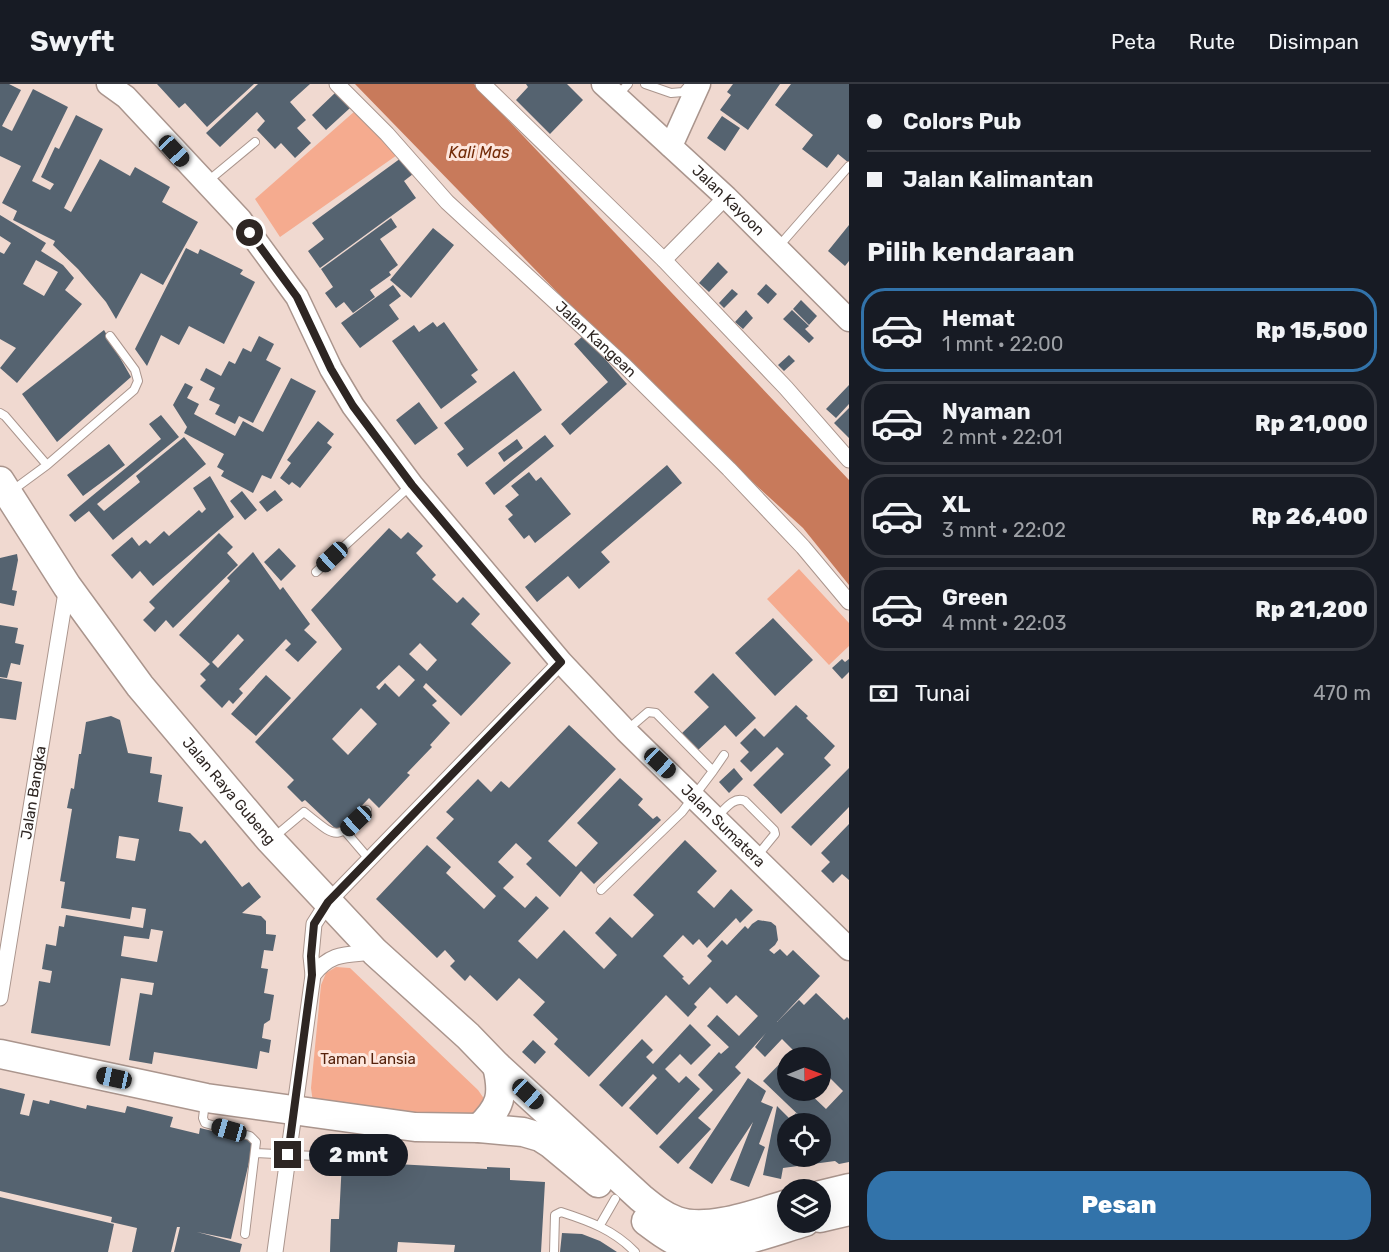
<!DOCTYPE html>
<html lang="id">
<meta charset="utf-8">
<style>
body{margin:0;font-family:Rubik,sans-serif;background:#20242c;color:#f1f3f6;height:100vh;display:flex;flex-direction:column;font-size:22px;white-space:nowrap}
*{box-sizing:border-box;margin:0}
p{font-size:20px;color:#9ea1a6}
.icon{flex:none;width:33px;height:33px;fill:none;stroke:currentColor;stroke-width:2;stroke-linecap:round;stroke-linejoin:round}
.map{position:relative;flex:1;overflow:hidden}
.sheet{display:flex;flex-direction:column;background:#171b24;width:540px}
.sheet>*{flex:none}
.hud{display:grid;align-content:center;height:132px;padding:0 18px;background:#171b24}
.needle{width:39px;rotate:89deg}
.fabs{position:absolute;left:777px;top:963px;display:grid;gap:12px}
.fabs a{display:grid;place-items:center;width:54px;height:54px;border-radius:50%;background:#171b24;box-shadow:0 6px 24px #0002;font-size:30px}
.end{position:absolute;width:27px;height:27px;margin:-14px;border:8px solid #2e2623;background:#fff;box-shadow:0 0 0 3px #fff}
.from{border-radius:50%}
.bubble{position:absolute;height:42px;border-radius:21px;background:#171b24;box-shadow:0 6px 24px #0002;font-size:20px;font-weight:800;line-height:42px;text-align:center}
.car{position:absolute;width:18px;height:36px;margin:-18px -9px;border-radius:8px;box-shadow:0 0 4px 2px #0007;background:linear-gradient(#222 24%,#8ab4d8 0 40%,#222 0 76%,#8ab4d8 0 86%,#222 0)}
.hud b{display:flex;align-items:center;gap:21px;height:57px;font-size:22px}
.hud b+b{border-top:2px solid #363941}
.hud i{width:15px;height:15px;background:#f1f3f6}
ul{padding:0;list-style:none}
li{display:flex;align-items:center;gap:18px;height:84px;margin:0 12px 9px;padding:0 6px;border:3px solid #363941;border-radius:24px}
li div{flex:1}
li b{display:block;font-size:22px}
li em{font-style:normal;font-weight:800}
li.on{border-color:#3273aa}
li>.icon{width:54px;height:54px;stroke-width:1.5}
h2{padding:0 18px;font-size:27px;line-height:72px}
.pay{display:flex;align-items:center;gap:15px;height:66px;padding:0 18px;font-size:22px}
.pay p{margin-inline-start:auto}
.cta{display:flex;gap:12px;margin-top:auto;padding:12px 18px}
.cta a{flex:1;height:69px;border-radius:24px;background:#3273aa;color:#fff;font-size:24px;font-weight:800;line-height:69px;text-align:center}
header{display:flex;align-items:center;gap:36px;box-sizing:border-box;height:84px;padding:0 30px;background:#171b24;border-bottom:2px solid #363941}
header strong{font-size:28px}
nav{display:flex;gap:33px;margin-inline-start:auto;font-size:21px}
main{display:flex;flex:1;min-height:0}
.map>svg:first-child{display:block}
</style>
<header>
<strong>Swyft</strong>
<nav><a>Peta</a><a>Rute</a><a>Disimpan</a></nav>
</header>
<main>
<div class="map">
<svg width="849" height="1168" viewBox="0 0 849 1168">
<rect width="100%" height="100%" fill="#f0d9d0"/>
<!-- green -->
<path fill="#f5ab8f" d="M355,27L400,69L280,153L255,115Z
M799,485L849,539V562L829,581L767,515Z
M336,883L350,884L478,1006L487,1019L480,1035L313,1019L311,1004L321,901L326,889Z"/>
<!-- water -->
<path fill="#c87a5b" d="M355,0H474L849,396V501L803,444L659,313Z"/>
<!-- building -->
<path fill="#556370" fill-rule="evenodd" d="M0,0H9L21,6L2,42L12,47L33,5L68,23L32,97L50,106L54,100L41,93L55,63L59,65L76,31L103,45L64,124L71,128L100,75L130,92L135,83L170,103L162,118L198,138L163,201L141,189L116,235L106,218L78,185L53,161L55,157L13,136L17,127L2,119L21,82L0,72Z
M157,0H254L207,43L185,19L179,24Z
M258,0H310L290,18L306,36L297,44L311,59L295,74L281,59L275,65L257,46L265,37L257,28L220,63L206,49Z
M526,0H567L583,16L550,50L516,16L528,3Z
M733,0H780L748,46L720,26L731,11L727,8Z
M791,0H849V79L838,70L827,84L802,65L813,51L775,21Z
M336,8L350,24L326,46L312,31Z
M722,32L740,44L725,67L707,54Z
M401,74L413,90L404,97L416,114L320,184L308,167L324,155L312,139Z
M0,131L46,159L41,167L63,181L74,194L65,206L82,220L17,299L0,284L16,264L0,255V168L4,170L11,159L0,152ZM36,176L58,188L44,212L23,200Z
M391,134L397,143L380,155L398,181L389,188L391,191L370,206L375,213L353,229L344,218L336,224L325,209L333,203L321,185Z
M849,141V177L845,182L828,167Z
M433,144L454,161L411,214L390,196Z
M186,164L198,170L200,165L243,186L240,190L255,198L224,260L189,242L179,261L161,251L147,282L135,265Z
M718,178L728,188L709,208L699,199Z
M766,200L777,210L768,220L757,210Z
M393,201L401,212L389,221L399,235L360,264L341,239Z
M732,205L738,210L724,224L719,219Z
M801,216L817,232L809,241L793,225Z
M746,226L753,234L743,245L735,238Z
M792,226L809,242L805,245L814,254L809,259L783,235Z
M433,238L437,243L444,238L478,286L471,291L477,298L441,325L392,257L414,241L419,248Z
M104,246L131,293L57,358L22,310Z
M584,251L627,300L570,351L561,340L608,298L574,260Z
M259,252L274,260L266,276L281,284L253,339L239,332L235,340L215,330L220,321L209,316L215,304L200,296L206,284L221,292L229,277L235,280L243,264L251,268Z
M789,271L795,277L784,287L778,281Z
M514,287L542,326L467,383L457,370L464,365L444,339Z
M291,294L316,307L271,395L262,391L253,409L221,392L224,387L217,383L224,370L184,349L187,343L173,321L185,299L193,303L187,314L199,320L194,330L235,352L243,337L263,348Z
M849,301V320L836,334L826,325Z
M419,318L438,344L415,361L396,336Z
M849,324V354L834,339Z
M161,331L179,353L97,420L104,427L140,398L136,392L184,353L206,380L113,456L89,427L75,438L69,431L161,355L149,340Z
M318,337L334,350L327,359L332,363L300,404L292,398L289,401L280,394L291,379L287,376Z
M545,351L554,362L494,411L485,399Z
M517,355L523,364L504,378L498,369Z
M109,360L125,381L83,412L67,391Z
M667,381L682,399L601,468L610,478L579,505L568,492L537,518L525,503Z
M529,388L536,397L541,393L571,430L535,459L529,451L524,455L508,435L513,431L505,422L519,411L511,402Z
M210,392L234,433L153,502L140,487L132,495L111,471L132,453L139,462L146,456L150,460L164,447L169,452L199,426L202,429L206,425L193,404Z
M275,406L283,416L267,428L259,418Z
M242,407L257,426L245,436L230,417Z
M389,444L401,455L408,448L423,462L416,469L436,491L432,495L457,519L463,513L480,530L471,540L511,579L461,632L426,599L423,603L437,617L432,621L450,639L430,661L432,663L407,689L410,691L379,724L369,714L338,747L305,716L302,718L287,703L294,696L255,658L342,565L311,526ZM420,559L437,576L427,587L409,570ZM399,581L415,596L399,613L385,599L379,606L376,603ZM361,624L377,640L348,671L332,655Z
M219,449L233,463L227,469L238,481L173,544L166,536L155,548L143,536L155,524L149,518Z
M279,464L296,482L281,497L264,478Z
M253,468L280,506L283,503L310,540L304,546L317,558L298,578L285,566L291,560L286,555L239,605L243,609L233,620L229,616L222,624L200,602L206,596L200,590L210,580L179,551L230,497L227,494ZM238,550L244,556L218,584L212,578Z
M17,470L18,476L12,506L17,507L14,522L0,519V474Z
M773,534L813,576L775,612L735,569Z
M0,541L18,544L15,559L24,561L20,581L11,579L7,594L0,593Z
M842,575L845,578L849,575V588L842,595L832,584Z
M713,589L756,634L736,653L725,641L697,667L681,650L709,623L694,608Z
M266,591L291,614L256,652L231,630Z
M0,594L22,598L16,636L0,634Z
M796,621L808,632L806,634L835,662L824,674L831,681L781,730L753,701L784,670L777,663L751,688L740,677L749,668L740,659L755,644L764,653Z
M111,632L120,636L128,669L152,673L150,689L162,691L158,718L183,723L179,747L190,749L201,760L205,756L242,803L249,798L261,813L242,829L261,832L266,837V850L276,851L273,867L264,866L261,884L268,885L264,909L274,911L270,936L264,940L262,954L271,956L269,969L260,967L257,985L154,968L152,980L129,976L140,909L152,911L154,899L121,894L110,962L31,949L39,897L50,899L52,887L42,885L46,860L56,862L59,842L64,843L66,831L143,844L146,825L132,823L130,835L61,824L65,798L60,797L72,725L67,724L71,704L74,705L79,670H81L86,638ZM119,752L139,755L135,777L116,774ZM151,845L163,847L157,878L121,872L124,852L149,855Z
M569,641L616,685L548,757L576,783L598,759L577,739L620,694L643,715L638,721L653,735L657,732L661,736L594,800L581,787L560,813L526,780L532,774L516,759L498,778L514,793L503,804L525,824L536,812L549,824L518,857L537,875L564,846L604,885L617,871L595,849L610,833L632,854L654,831L633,811L685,756L717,787L697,808L714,824L731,805L753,826L740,839L736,834L707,864L699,855L693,861L683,851L663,872L684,893L682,894L689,901L712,877L707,872L722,856L727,861L745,842L748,845L752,840L758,836L771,838L776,842L778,856L775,861L769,866L774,870L780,865L787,872L793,866L820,892L777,938L799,916L804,921L816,909L844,936L847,933L849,935V1078L839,1080L835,1077L783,1084L781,1095L763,1091L777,1022L790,1035L796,1029L806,1040H788V1072H820V1040H808L763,997L793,966L782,955L765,973L755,963L766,949L735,983L741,989L698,1034L711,1045L678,1080L659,1063L713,1006L698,991L719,968L721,970L729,963L707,942L717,931L739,952L758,932L736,911L727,920L710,903L694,920L697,923L688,933L666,911L589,993L554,960L558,955L533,931L545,918L519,894L497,917L470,891L465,897L450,882L455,877L445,866L437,874L376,815L427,761L451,783L446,789L484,825L496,812L436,754L454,735L446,728L478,695L491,708L501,697L509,704ZM788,974H820V984L843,1007L826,1025L806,1006H788Z
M734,684L743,695L729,709L719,698Z
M849,684V723L811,762L791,743Z
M849,740V796L842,790L833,799L821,787L830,778L821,769Z
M690,940L711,961L691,981L680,970L665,985L679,999L686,992L700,1005L657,1051L629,1024L657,994L653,990L622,1023L599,1001L642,955L653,966L646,973L653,980Z
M533,956L546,968L535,980L522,968Z
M748,994L766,1007L761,1018L773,1023L759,1060L765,1063L749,1103L730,1096L753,1038L712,1100L689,1084Z
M0,1004L25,1010L20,1030L29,1032L33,1016L49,1020L50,1016L86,1025L87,1021L125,1029L127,1022L173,1033L170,1043L199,1050L200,1044L254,1057L231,1155L197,1148L242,1160L240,1168H174L180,1143H177L171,1168H132L137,1144L111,1138L112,1133L0,1107Z
M342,1077L487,1085V1083L510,1084V1096L545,1098L541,1168H454L455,1161L398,1158L397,1168H330L331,1135H339Z
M0,1113L114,1140L108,1168H0Z
M562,1149L582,1150L600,1157L617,1168H560Z"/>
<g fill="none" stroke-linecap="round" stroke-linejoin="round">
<defs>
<path id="lane" d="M645,0L671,9L683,8L688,2
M617,12L628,0
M208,97L255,58
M779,162L849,82
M0,329L5,332L47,381L13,406
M47,381L134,306L138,297L135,286L110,252
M316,488L410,402
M713,687L724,671
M718,732C725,725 734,712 745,717L774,746L775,750L757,772
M345,747L369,775
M273,754L304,728C338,755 335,757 367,726
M601,806L682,728L713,687L656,629L648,628L627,646
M205,1018L203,1034L205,1039L250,1052L256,1058L245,1150
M256,1069L315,1072L336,1067
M600,1141L615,1115
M554,1168L555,1131L561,1128C589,1137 614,1146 635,1168"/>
<g id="street">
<path id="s1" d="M337,0L387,50L447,118L624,281L729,385L803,463L849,518"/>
<path d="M483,0L664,176L786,304L849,376"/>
<path d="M664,176L726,113"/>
<path d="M313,891C332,867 347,871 375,868"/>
<path id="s2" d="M0,914L67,502"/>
<path d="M275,1168L313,891L311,872L314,840L328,818L561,578"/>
</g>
<g id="secondary">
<path id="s3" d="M108,0L126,13L240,135L297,213L331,285L353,322L412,401L561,578L626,647L849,865"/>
<path id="s4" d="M603,0L726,113L849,236"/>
<path d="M671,62L699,0"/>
</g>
<g id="highway">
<path id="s5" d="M0,397L67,502L140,602L270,756L375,868L468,952L497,982L641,1114C652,1123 663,1132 677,1137C708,1148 757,1129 788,1120"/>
<path d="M0,970L206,1014L415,1043L479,1044L523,1048L540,1053L551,1060L598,1099"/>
<path d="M479,1044C501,1023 504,1011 497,982"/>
<path d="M820,1111L849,1104"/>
<path d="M820,1134L849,1127"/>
<path d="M646,1137C658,1146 672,1157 686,1161C721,1168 771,1148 805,1138"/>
</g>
</defs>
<!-- lane casing -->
<use href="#lane" stroke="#aa958d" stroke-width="10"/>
<!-- street casing -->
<use href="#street" stroke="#aa958d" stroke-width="17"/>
<!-- secondary casing -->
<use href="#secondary" stroke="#aa958d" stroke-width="25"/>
<!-- highway casing -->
<use href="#highway" stroke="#aa958d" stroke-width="31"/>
<!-- lane -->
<use href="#lane" stroke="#fff" stroke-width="8"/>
<!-- street -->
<use href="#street" stroke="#fff" stroke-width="15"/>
<!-- secondary -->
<use href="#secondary" stroke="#fff" stroke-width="22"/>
<!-- highway -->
<use href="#highway" stroke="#fff" stroke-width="28"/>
</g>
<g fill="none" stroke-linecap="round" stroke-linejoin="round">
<!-- route -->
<path stroke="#2e2623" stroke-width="8" d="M250,149L297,213L331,285L353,322L412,401L561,578L328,818L314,840L311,872L312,891L288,1071"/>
</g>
<g text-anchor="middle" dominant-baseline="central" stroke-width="6" stroke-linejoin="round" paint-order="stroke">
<!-- street labels -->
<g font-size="15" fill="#2e2623" stroke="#fde6dd">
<text stroke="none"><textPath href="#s4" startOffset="171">Jalan Kayoon</textPath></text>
<text stroke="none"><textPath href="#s1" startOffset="364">Jalan Kangean</textPath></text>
<text stroke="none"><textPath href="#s5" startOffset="386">Jalan Raya Gubeng</textPath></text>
<text stroke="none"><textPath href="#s2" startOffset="208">Jalan Bangka</textPath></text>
<text stroke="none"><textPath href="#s3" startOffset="969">Jalan Sumatera</textPath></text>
</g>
<!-- park labels -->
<g font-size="15" fill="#55220c" stroke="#fde6dd">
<text x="368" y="975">Taman Lansia</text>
</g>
<!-- water labels -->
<g font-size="16" font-style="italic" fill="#742c09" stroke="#fde6dd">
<text x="479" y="68">Kali Mas</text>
</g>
</g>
</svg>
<div class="fabs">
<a><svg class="needle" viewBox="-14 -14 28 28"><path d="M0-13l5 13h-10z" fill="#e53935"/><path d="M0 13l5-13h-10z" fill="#9ea1a6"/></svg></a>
<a><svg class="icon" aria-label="locate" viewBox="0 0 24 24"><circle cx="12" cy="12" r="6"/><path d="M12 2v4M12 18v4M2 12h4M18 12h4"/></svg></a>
<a><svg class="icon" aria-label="layers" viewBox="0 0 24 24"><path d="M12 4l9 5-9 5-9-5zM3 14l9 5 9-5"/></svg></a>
</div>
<i class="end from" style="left:250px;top:149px"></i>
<i class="end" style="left:288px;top:1071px"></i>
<div class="bubble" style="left:309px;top:1050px;width:99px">2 mnt</div>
<i class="car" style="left:174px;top:67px;rotate:137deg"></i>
<i class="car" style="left:332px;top:473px;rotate:227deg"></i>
<i class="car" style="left:660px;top:679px;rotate:133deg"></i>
<i class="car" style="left:356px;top:737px;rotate:227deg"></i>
<i class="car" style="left:114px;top:994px;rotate:282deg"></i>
<i class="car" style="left:528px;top:1010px;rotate:133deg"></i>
<i class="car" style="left:229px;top:1046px;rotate:286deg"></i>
</div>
<section class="sheet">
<div class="hud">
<b><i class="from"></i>Colors Pub</b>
<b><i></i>Jalan Kalimantan</b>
</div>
<h2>Pilih kendaraan</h2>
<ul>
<li class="on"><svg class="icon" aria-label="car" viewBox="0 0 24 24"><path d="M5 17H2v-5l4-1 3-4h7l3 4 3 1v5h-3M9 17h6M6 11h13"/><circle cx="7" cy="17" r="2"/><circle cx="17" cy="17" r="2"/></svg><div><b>Hemat</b><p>1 mnt · 22:00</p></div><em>Rp 15,500</em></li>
<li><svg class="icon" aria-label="car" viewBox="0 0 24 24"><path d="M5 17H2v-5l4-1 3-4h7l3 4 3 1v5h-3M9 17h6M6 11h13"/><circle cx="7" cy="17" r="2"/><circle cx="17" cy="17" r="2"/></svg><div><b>Nyaman</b><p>2 mnt · 22:01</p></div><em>Rp 21,000</em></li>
<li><svg class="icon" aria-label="car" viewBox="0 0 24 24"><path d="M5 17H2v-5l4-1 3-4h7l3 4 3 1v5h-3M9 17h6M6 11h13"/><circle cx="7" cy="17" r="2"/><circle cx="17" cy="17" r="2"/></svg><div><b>XL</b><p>3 mnt · 22:02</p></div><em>Rp 26,400</em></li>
<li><svg class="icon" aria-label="car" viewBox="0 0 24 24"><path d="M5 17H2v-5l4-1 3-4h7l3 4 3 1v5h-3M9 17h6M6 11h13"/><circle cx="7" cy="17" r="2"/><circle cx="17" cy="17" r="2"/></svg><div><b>Green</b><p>4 mnt · 22:03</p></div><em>Rp 21,200</em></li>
</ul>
<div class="pay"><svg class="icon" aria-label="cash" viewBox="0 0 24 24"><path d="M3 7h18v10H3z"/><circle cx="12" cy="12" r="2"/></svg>Tunai<p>470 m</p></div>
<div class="cta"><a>Pesan</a></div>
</section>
</main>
